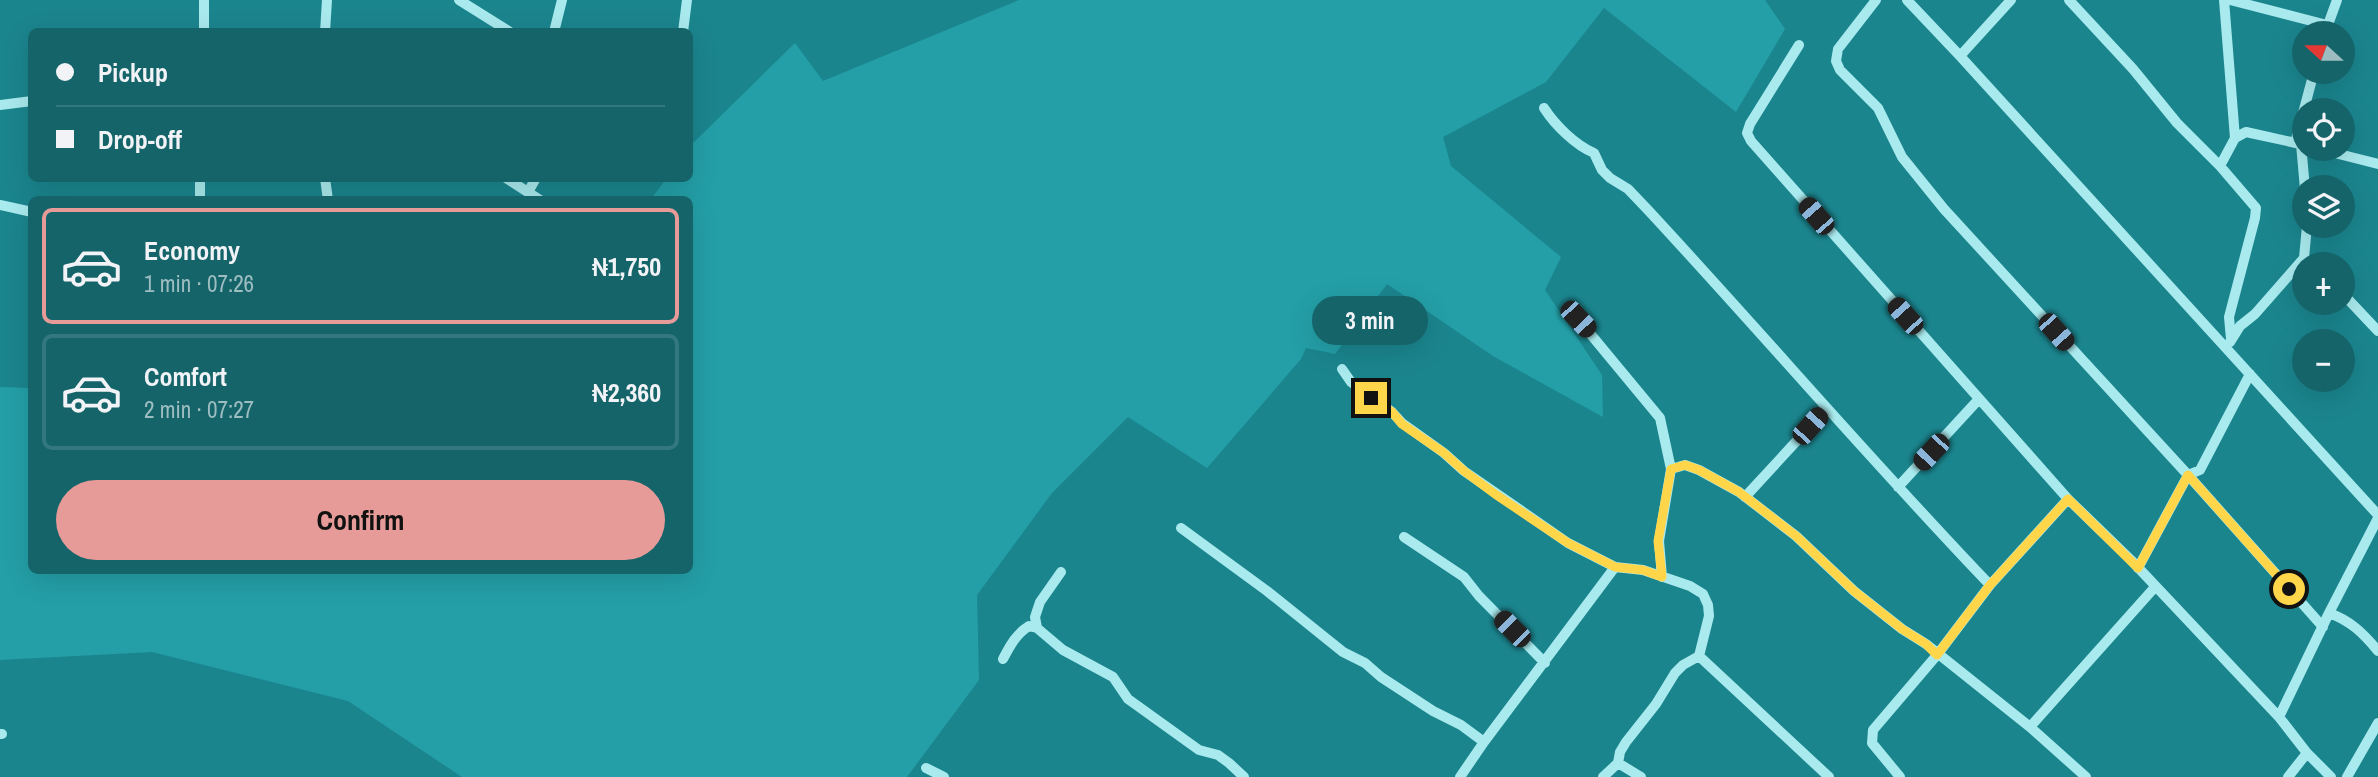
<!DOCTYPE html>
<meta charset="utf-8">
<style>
body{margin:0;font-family:"Archivo Narrow",sans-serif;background:#1d6a70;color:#f1f3f6;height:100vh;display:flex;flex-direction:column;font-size:26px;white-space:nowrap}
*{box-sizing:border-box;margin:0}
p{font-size:23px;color:#9dbdc1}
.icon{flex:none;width:38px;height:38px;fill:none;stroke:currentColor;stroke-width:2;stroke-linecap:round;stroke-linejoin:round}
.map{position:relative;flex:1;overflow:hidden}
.side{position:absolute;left:28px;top:196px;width:665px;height:378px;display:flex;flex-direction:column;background:#14646a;border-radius:10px;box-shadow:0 7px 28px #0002}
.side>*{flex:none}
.hud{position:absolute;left:28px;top:28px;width:665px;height:154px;border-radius:10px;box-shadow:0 7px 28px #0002;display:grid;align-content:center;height:154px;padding:0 28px;background:#14646a}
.needle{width:46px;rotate:291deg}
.tools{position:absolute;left:2292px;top:21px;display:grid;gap:14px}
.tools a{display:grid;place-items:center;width:63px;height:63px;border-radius:50%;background:#14646a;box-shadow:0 7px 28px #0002;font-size:35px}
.end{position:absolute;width:32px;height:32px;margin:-16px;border:9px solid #ffd54a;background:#111;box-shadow:0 0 0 4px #111}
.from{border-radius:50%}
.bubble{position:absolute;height:49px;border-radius:24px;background:#14646a;box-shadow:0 7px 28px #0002;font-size:23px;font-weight:700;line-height:49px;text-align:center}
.car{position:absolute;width:21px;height:42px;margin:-21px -10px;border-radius:9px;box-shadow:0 0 5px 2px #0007;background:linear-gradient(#222 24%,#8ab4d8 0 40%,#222 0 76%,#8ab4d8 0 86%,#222 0)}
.hud b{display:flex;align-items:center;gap:24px;height:66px;font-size:26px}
.hud b+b{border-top:2px solid #33787e}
.hud i{width:18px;height:18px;background:#f1f3f6}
ul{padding:12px 0 0;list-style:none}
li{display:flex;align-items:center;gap:21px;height:116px;margin:0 14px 10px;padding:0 14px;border:4px solid #33787e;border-radius:10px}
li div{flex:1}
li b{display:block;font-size:26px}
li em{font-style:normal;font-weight:700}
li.on{border-color:#e69b98}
li>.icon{width:63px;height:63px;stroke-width:1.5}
.button{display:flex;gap:14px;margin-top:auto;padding:14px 28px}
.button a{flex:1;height:80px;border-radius:42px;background:#e69b98;color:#111;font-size:28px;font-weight:700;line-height:80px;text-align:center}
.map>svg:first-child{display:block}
</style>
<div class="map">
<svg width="2378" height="777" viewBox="0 0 2378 777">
<rect width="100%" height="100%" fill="#1b858e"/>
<!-- green -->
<path fill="#249fa7" d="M1019,0H1765L1785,29L1736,112L1604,8L1546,82L1443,137L1451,166L1561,257L1545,290L1602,375L1603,417L1493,356L1387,284L1335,354L1306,348L1301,359L1207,468L1128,417L1052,493L977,595L979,680L907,777H462L348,701L152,652L0,660V387L31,388L32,570H690V200L651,199L666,179L690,178V146L795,43L823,81Z"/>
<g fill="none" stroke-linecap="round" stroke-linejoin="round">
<!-- minor -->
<path stroke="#a9eaee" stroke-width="10" d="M204,0V32
M459,0L510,32
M1876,0L1838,49L1836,61L1840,70L1878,108L1902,157L1944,209L2188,475L2323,627
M1907,0L1960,56L2378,515
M2069,0L2133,69L2177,123L2220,166L2256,208L2255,218L2229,317L2231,339
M2230,0L2327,25
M325,32L327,0
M554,32L562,0
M683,32L687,0
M2325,33L2337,0
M1799,45L1750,124L1747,133L1751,141L2068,499L2131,560L2279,717L2307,753L2331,777
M1960,56L2011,0
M0,105L32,101
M1544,108C1555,125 1575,145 1594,153L1602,170L1610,178L1628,189L1648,210C1763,334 1873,463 1990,585
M2235,138L2246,132L2305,145
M2295,143L2314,72
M2301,144L2305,189
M2319,149L2378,164
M2220,166L2235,138L2224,0
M325,178L328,200
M506,178L540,200
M528,192L536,178
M200,200V178
M0,205L32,212
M2343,294L2378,331
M1578,319L1660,418L1671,469L1659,541L1662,577
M2230,342L2240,326L2255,314L2304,258L2307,226
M1342,369L1351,382L1392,412L1402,423L1444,453L1464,471L1568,543L1615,567L1643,570L1690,586L1703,594L1708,605L1709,616L1699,656L1683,665L1675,673L1656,704L1626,742L1620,752L1618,763L1603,777
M1671,469L1685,465L1699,470L1739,492L1796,536L1854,591L1902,629L1926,644L2030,727L2086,777
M1898,487L1979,399
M1745,497L1827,408
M1181,528L1267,591L1343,652L1365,663L1381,677L1433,711L1461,725L1484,742
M1404,537L1464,577L1479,596L1545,663
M2138,568L2188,475L2200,470L2250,374
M1061,572L1040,602L1035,617L1037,628L1063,650L1113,677L1128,699L1199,750L1218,755L1229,763L1244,777
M2329,613C2351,621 2363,633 2378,651
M1699,656L1829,777
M1003,659C1010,646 1016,634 1029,626L1037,628
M2279,717L2329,613L2378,518
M2030,727L2155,587
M0,734H2
M1618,763L1641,777
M926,768L944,777
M1460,777L1484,742L1615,567
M1900,777L1872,743L1873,730L1937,655L1990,585L2068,499
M2288,777L2307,753
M2347,777L2378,723"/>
</g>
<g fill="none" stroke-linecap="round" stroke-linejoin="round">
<!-- route -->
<path stroke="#ffd54a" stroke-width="9" d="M1371,398L1392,412L1402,424L1444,453L1464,471L1495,494L1568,543L1615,567L1643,570L1662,577L1658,541L1671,469L1685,465L1699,470L1739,492L1796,536L1854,591L1902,629L1926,644L1937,655L1990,585L2068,499L2138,568L2188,475L2289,589"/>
</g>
</svg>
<div class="tools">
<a><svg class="needle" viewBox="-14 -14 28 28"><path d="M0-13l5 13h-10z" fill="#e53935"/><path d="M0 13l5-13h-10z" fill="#9dbdc1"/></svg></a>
<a><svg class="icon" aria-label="locate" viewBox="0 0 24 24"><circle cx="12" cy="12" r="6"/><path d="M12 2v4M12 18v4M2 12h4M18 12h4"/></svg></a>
<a><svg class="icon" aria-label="layers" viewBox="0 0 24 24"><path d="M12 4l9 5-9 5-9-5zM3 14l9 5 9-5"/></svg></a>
<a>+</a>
<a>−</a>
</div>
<i class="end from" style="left:2289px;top:589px"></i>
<i class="end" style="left:1371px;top:398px"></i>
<div class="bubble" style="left:1312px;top:296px;width:116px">3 min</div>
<i class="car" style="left:1816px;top:216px;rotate:319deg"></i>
<i class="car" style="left:1905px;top:316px;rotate:318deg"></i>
<i class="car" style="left:1578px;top:319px;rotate:137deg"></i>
<i class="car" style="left:2056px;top:332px;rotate:138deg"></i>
<i class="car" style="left:1810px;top:426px;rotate:42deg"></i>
<i class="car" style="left:1931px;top:452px;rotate:223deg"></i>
<i class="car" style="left:1512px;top:629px;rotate:315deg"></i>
<div class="hud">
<b><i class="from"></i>Pickup</b>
<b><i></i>Drop-off</b>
</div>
<section class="side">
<ul>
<li class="on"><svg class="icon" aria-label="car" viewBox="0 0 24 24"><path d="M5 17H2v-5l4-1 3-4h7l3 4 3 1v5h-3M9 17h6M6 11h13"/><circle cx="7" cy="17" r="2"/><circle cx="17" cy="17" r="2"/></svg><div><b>Economy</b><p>1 min · 07:26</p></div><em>₦1,750</em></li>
<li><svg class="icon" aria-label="car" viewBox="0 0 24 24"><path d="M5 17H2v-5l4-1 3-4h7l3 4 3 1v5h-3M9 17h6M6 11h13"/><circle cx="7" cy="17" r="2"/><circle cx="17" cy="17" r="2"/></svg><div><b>Comfort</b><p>2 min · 07:27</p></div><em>₦2,360</em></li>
</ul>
<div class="button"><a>Confirm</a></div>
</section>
</div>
